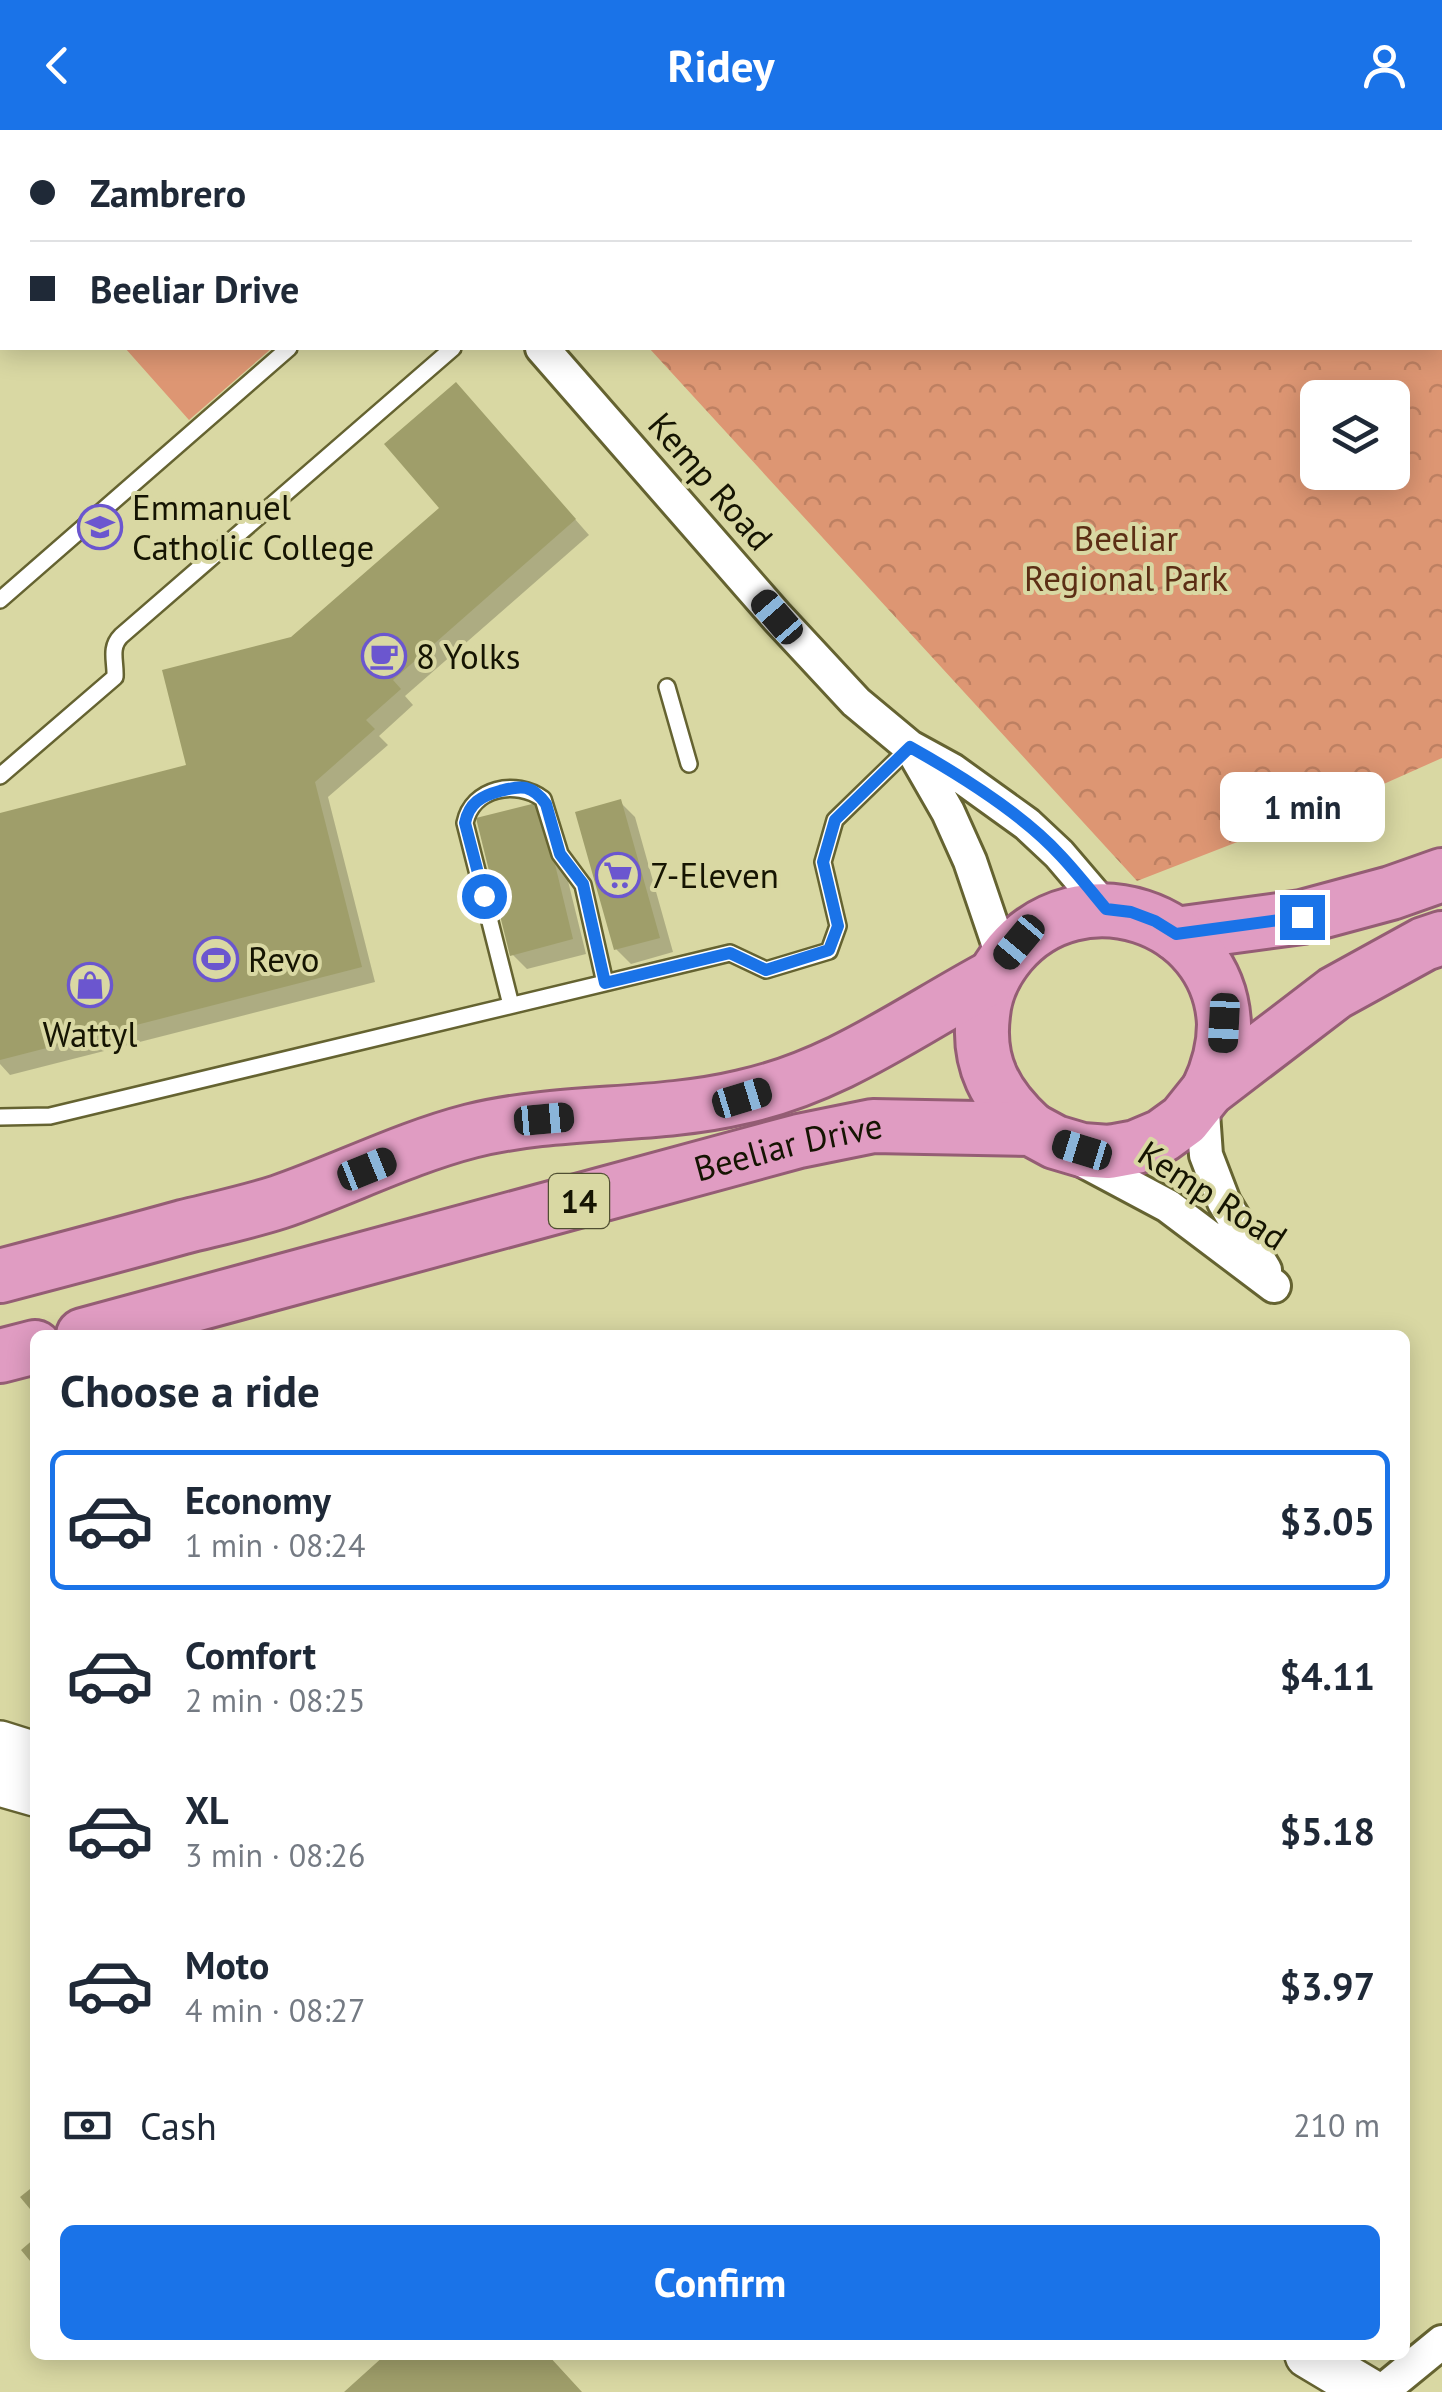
<!DOCTYPE html>
<meta charset="utf-8">
<style>
body{margin:0;font-family:"PT Sans",sans-serif;background:#f2f2f3;color:#1f2937;height:100vh;display:flex;flex-direction:column;font-size:38px;white-space:nowrap}
*{box-sizing:border-box;margin:0}
p{font-size:32px;color:#747a83}
.icon{flex:none;width:55px;height:55px;fill:none;stroke:currentColor;stroke-width:2;stroke-linecap:round;stroke-linejoin:round}
.map{position:relative;flex:1;overflow:hidden}
.sheet{position:absolute;left:30px;top:1200px;width:1380px;height:1030px;display:flex;flex-direction:column;background:#fff;border-radius:15px;box-shadow:0 5px 25px #0003}
.sheet>*{flex:none}
.guide{position:absolute;left:0px;top:0px;width:1442px;height:220px;box-shadow:0 5px 25px #0003;display:grid;align-content:center;height:220px;padding:0 30px;background:#fff}
.controls{position:absolute;left:1300px;top:250px;display:grid;gap:20px}
.controls a{display:grid;place-items:center;width:110px;height:110px;border-radius:15px;background:#fff;box-shadow:0 5px 25px #0003;font-size:50px}
.end{position:absolute;width:45px;height:45px;margin:-22px;border:12px solid #1a73e8;background:#fff;box-shadow:0 0 0 5px #fff}
.from{border-radius:50%}
.bubble{position:absolute;height:70px;border-radius:15px;background:#fff;box-shadow:0 5px 25px #0003;font-size:32px;font-weight:600;line-height:70px;text-align:center}
.car{position:absolute;width:30px;height:60px;margin:-30px -15px;border-radius:12px;box-shadow:0 0 8px 2px #0007;background:linear-gradient(#222 24%,#8ab4d8 0 40%,#222 0 76%,#8ab4d8 0 86%,#222 0)}
.guide b{display:flex;align-items:center;gap:35px;height:95px;font-size:38px}
.guide b+b{border-top:2px solid #e0e1e3}
.guide i{width:25px;height:25px;background:#1f2937}
ul{padding:0;list-style:none}
li{display:flex;align-items:center;gap:30px;height:140px;margin:0 20px 15px;padding:0 10px;border:5px solid transparent;border-radius:15px}
li div{flex:1}
li b{display:block;font-size:38px}
li em{font-style:normal;font-weight:600}
li.active{border-color:#1a73e8}
li>.icon{width:90px;height:90px;stroke-width:1.5}
h2{padding:0 30px;font-size:45px;line-height:120px}
.pay{display:flex;align-items:center;gap:25px;height:110px;padding:0 30px;font-size:38px}
.pay p{margin-inline-start:auto}
.action{display:flex;gap:20px;margin-top:auto;padding:20px 30px}
.action a{flex:1;height:115px;border-radius:15px;background:#1a73e8;color:#fff;font-size:40px;font-weight:600;line-height:115px;text-align:center}
header{display:flex;justify-content:space-between;align-items:center;height:130px;padding:0 30px;background:#1a73e8;color:#fff;font-size:45px;font-weight:600}
.map>svg:first-child{display:block}
</style>
<header><svg class="icon" aria-label="back" viewBox="0 0 24 24"><path d="M15 5l-7 7 7 7"/></svg>Ridey<svg class="icon" aria-label="person" viewBox="0 0 24 24"><circle cx="12" cy="8" r="4"/><path d="M4 21q1-7 8-7t8 7"/></svg></header>
<div class="map">
<svg width="1442" height="2262" viewBox="0 0 1442 2262">
<defs>
<pattern id="park-crowns" width="20" height="18" patternUnits="userSpaceOnUse" patternTransform="scale(2.5)"><rect width="20" height="18" fill="#dd9673"/><path d="M2 6a3 3 0 1 1 6 0M12 15a3 3 0 1 1 6 0" fill="none" stroke="#bd8062"/></pattern>
</defs>
<rect width="100%" height="100%" fill="#d9d8a3"/>
<!-- park -->
<path fill="url(#park-crowns)" fill-rule="evenodd" d="M450,0H1442V628L1368,661L1137,751L649,218H1440V2H452ZM1318,268H1392V342H1318Z"/>
<!-- garden -->
<path fill="#dd9673" d="M0,0H232L234,2H2V77L0,74Z
M125,218H272L189,290Z"/>
<!-- shadow -->
<path fill="#0003" d="M470,270L589,405L405,566L413,575L379,606L388,615L328,667L375,852L10,945L0,934V685L189,637L292,510L442,378Z
M620,672L635,687L673,822L631,834L616,819Z
M553,690L586,824L527,839L512,824Z"/>
<!-- building -->
<path fill="#9f9e6a" d="M456,252L576,389L393,550L401,559L366,590L375,599L315,652L362,837L0,930V683L186,635L162,540L291,507L439,378L384,314Z
M621,669L660,808L614,820L575,682Z
M540,672L573,809L510,826L476,688Z
M35,2055V2085L20,2067Z
M35,2108V2137L21,2120Z
M385,2225H548L582,2262H344Z"/>
<g fill="none" stroke-linecap="round" stroke-linejoin="round">
<defs>
<path id="service" d="M0,470L289,218
M667,557L689,634
M0,646L115,547C116,532 109,518 121,506L453,218
M511,875L465,693C472,658 516,649 543,669L560,724L583,755L605,853
M0,987L50,986L730,823L766,840L829,821L838,796L823,732L835,690L910,617"/>
<path id="minor" d="M542,218L777,487L856,572L910,617L952,640L1027,694L1059,724L1106,779
M913,621L948,682L970,731L1004,831
M1202,969L1206,1025L1224,1072L1265,1140
M1078,1028L1168,1076L1274,1156
M1381,2262L1442,2212"/>
<path id="secondary" d="M0,1614L35,1625
M0,1653L35,1663
M1308,2225L1370,2262"/>
<g id="trunk">
<path d="M1176,804L1302,787L1391,763L1442,745"/>
<path d="M1031,999C996,967 977,934 983,885C985,862 995,841 1010,823C1079,741 1219,784 1224,894C1224,917 1218,939 1208,960"/>
<path d="M0,1146C61,1130 122,1114 183,1097C215,1089 248,1082 279,1072C343,1050 405,1018 471,1001C560,979 654,988 742,967C838,946 910,891 994,846"/>
<path id="s1" d="M83,1205L799,1011L873,996L925,997L1031,999L1055,1012L1082,1020L1109,1022L1136,1017L1162,1006L1184,990L1208,960L1335,863L1424,814L1442,808"/>
<path d="M0,1226L35,1217"/>
</g>
</defs>
<!-- service casing -->
<use href="#service" stroke="#656331" stroke-width="20"/>
<!-- minor casing -->
<use href="#minor" stroke="#656331" stroke-width="38"/>
<!-- secondary casing -->
<use href="#secondary" stroke="#656331" stroke-width="50"/>
<!-- trunk casing -->
<use href="#trunk" stroke="#945d74" stroke-width="58"/>
<!-- service -->
<use href="#service" stroke="#fff" stroke-width="15"/>
<!-- minor -->
<use href="#minor" stroke="#fff" stroke-width="32"/>
<!-- secondary -->
<use href="#secondary" stroke="#fff" stroke-width="45"/>
<!-- trunk -->
<use href="#trunk" stroke="#e09cc2" stroke-width="52"/>
</g>
<g fill="none" stroke-linecap="round" stroke-linejoin="round">
<!-- route -->
<path stroke="#1a73e8" stroke-width="12" d="M484,766L465,693C469,673 481,666 500,661C508,659 518,656 526,658C534,660 541,667 546,674L560,724L583,754L605,853L730,823L766,840L829,820L838,796L823,732L835,690L910,617C960,645 1022,683 1061,726C1077,743 1091,761 1106,779L1131,782L1155,791L1176,804L1302,787"/>
</g>
<!-- icons -->
<defs>
<symbol id="school-ring" viewBox="-11 -11 22 22"><circle r="9.5" fill="#d9d8a3" stroke="#6b56cf" stroke-width="1.5"/><path d="M0-5L7-2L0 1L-7-2ZM-4 1L0 2.5L4 1V4Q0 6-4 4Z" fill="#6b56cf"/></symbol>
<symbol id="cafe-ring" viewBox="-11 -11 22 22"><circle r="9.5" fill="#d9d8a3" stroke="#6b56cf" stroke-width="1.5"/><path d="M-5.5-4.5H6V0H3Q3 3.5 0 3.5H-2.5Q-5.5 3.5-5.5 0ZM3-3.2v2h1.7v-2ZM-6 4.5H4V6H-6Z" fill="#6b56cf"/></symbol>
<symbol id="supermarket-ring" viewBox="-11 -11 22 22"><circle r="9.5" fill="#d9d8a3" stroke="#6b56cf" stroke-width="1.5"/><path d="M-6-5.5h2.5l.6 2H6L4.5 2H-2.5L-4.4-4H-6ZM-1.5 3.2a1.3 1.3 0 1 0 .1 0ZM3 3.2a1.3 1.3 0 1 0 .1 0Z" fill="#6b56cf"/></symbol>
<symbol id="stadium-ring" viewBox="-11 -11 22 22"><circle r="9.5" fill="#d9d8a3" stroke="#6b56cf" stroke-width="1.5"/><path d="M0-5a6.5 5 0 1 0 0 10a6.5 5 0 1 0 0-10ZM-3.5-1.8h7v3.6h-7Z" fill="#6b56cf"/></symbol>
<symbol id="shop-ring" viewBox="-11 -11 22 22"><circle r="9.5" fill="#d9d8a3" stroke="#6b56cf" stroke-width="1.5"/><path d="M-5-2.5h2.3a2.7 3.5 0 0 1 5.4 0H5L5.5 6h-11ZM-1.5-2.5h3a1.5 2.3 0 0 0-3 0Z" fill="#6b56cf"/></symbol>
</defs>
<g fill-rule="evenodd">
<use href="#school-ring" x="75" y="372" width="50" height="50"/>
<use href="#cafe-ring" x="359" y="501" width="50" height="50"/>
<use href="#supermarket-ring" x="593" y="720" width="50" height="50"/>
<use href="#stadium-ring" x="191" y="804" width="50" height="50"/>
<use href="#shop-ring" x="65" y="830" width="50" height="50"/>
</g>
<g text-anchor="middle" dominant-baseline="central" stroke-width="8" stroke-linejoin="round" paint-order="stroke">
<!-- shield labels -->
<rect fill="#d9d8a3" stroke="#504f32" stroke-width="2.5" x="549" y="1044" width="60" height="54" rx="8"/>
<g font-size="32" font-weight="bold" fill="#151402">
<text x="579" y="1071">14</text>
</g>
<!-- street labels -->
<g font-size="35" fill="#151402" stroke="#d9d8a3">
<text transform="translate(711 351) rotate(49)">Kemp Road</text>
<text stroke="none"><textPath href="#s1" startOffset="730">Beeliar Drive</textPath></text>
<text transform="translate(1213 1065) rotate(33)">Kemp Road</text>
</g>
<!-- poi labels -->
<g font-size="35" fill="#151402" stroke="#d9d8a3" text-anchor="start">
<text x="132" y="377">Emmanuel<tspan x="132" dy="40">Catholic College</tspan></text>
<text x="416" y="526">8 Yolks</text>
<text x="650" y="745">7-Eleven</text>
<text x="248" y="829">Revo</text>
<text x="90" y="904" text-anchor="middle">Wattyl</text>
</g>
<!-- park labels -->
<g font-size="35" fill="#5c2e15" stroke="#d9d8a3">
<text x="1126" y="408">Beeliar<tspan x="1126" dy="40">Regional Park</tspan></text>
</g>
</g>
</svg>
<div class="controls">
<a><svg class="icon" aria-label="layers" viewBox="0 0 24 24"><path d="M12 4l9 5-9 5-9-5zM3 14l9 5 9-5"/></svg></a>
</div>
<i class="end from" style="left:484px;top:766px"></i>
<i class="end" style="left:1302px;top:787px"></i>
<div class="bubble" style="left:1220px;top:642px;width:165px">1 min</div>
<i class="car" style="left:777px;top:487px;rotate:319deg"></i>
<i class="car" style="left:1019px;top:812px;rotate:220deg"></i>
<i class="car" style="left:1224px;top:893px;rotate:183deg"></i>
<i class="car" style="left:742px;top:968px;rotate:73deg"></i>
<i class="car" style="left:544px;top:989px;rotate:85deg"></i>
<i class="car" style="left:1082px;top:1020px;rotate:287deg"></i>
<i class="car" style="left:367px;top:1039px;rotate:68deg"></i>
<div class="guide">
<b><i class="from"></i>Zambrero</b>
<b><i></i>Beeliar Drive</b>
</div>
<section class="sheet">
<h2>Choose a ride</h2>
<ul>
<li class="active"><svg class="icon" aria-label="car" viewBox="0 0 24 24"><path d="M5 17H2v-5l4-1 3-4h7l3 4 3 1v5h-3M9 17h6M6 11h13"/><circle cx="7" cy="17" r="2"/><circle cx="17" cy="17" r="2"/></svg><div><b>Economy</b><p>1 min · 08:24</p></div><em>$3.05</em></li>
<li><svg class="icon" aria-label="car" viewBox="0 0 24 24"><path d="M5 17H2v-5l4-1 3-4h7l3 4 3 1v5h-3M9 17h6M6 11h13"/><circle cx="7" cy="17" r="2"/><circle cx="17" cy="17" r="2"/></svg><div><b>Comfort</b><p>2 min · 08:25</p></div><em>$4.11</em></li>
<li><svg class="icon" aria-label="car" viewBox="0 0 24 24"><path d="M5 17H2v-5l4-1 3-4h7l3 4 3 1v5h-3M9 17h6M6 11h13"/><circle cx="7" cy="17" r="2"/><circle cx="17" cy="17" r="2"/></svg><div><b>XL</b><p>3 min · 08:26</p></div><em>$5.18</em></li>
<li><svg class="icon" aria-label="car" viewBox="0 0 24 24"><path d="M5 17H2v-5l4-1 3-4h7l3 4 3 1v5h-3M9 17h6M6 11h13"/><circle cx="7" cy="17" r="2"/><circle cx="17" cy="17" r="2"/></svg><div><b>Moto</b><p>4 min · 08:27</p></div><em>$3.97</em></li>
</ul>
<div class="pay"><svg class="icon" aria-label="cash" viewBox="0 0 24 24"><path d="M3 7h18v10H3z"/><circle cx="12" cy="12" r="2"/></svg>Cash<p>210 m</p></div>
<div class="action"><a>Confirm</a></div>
</section>
</div>
